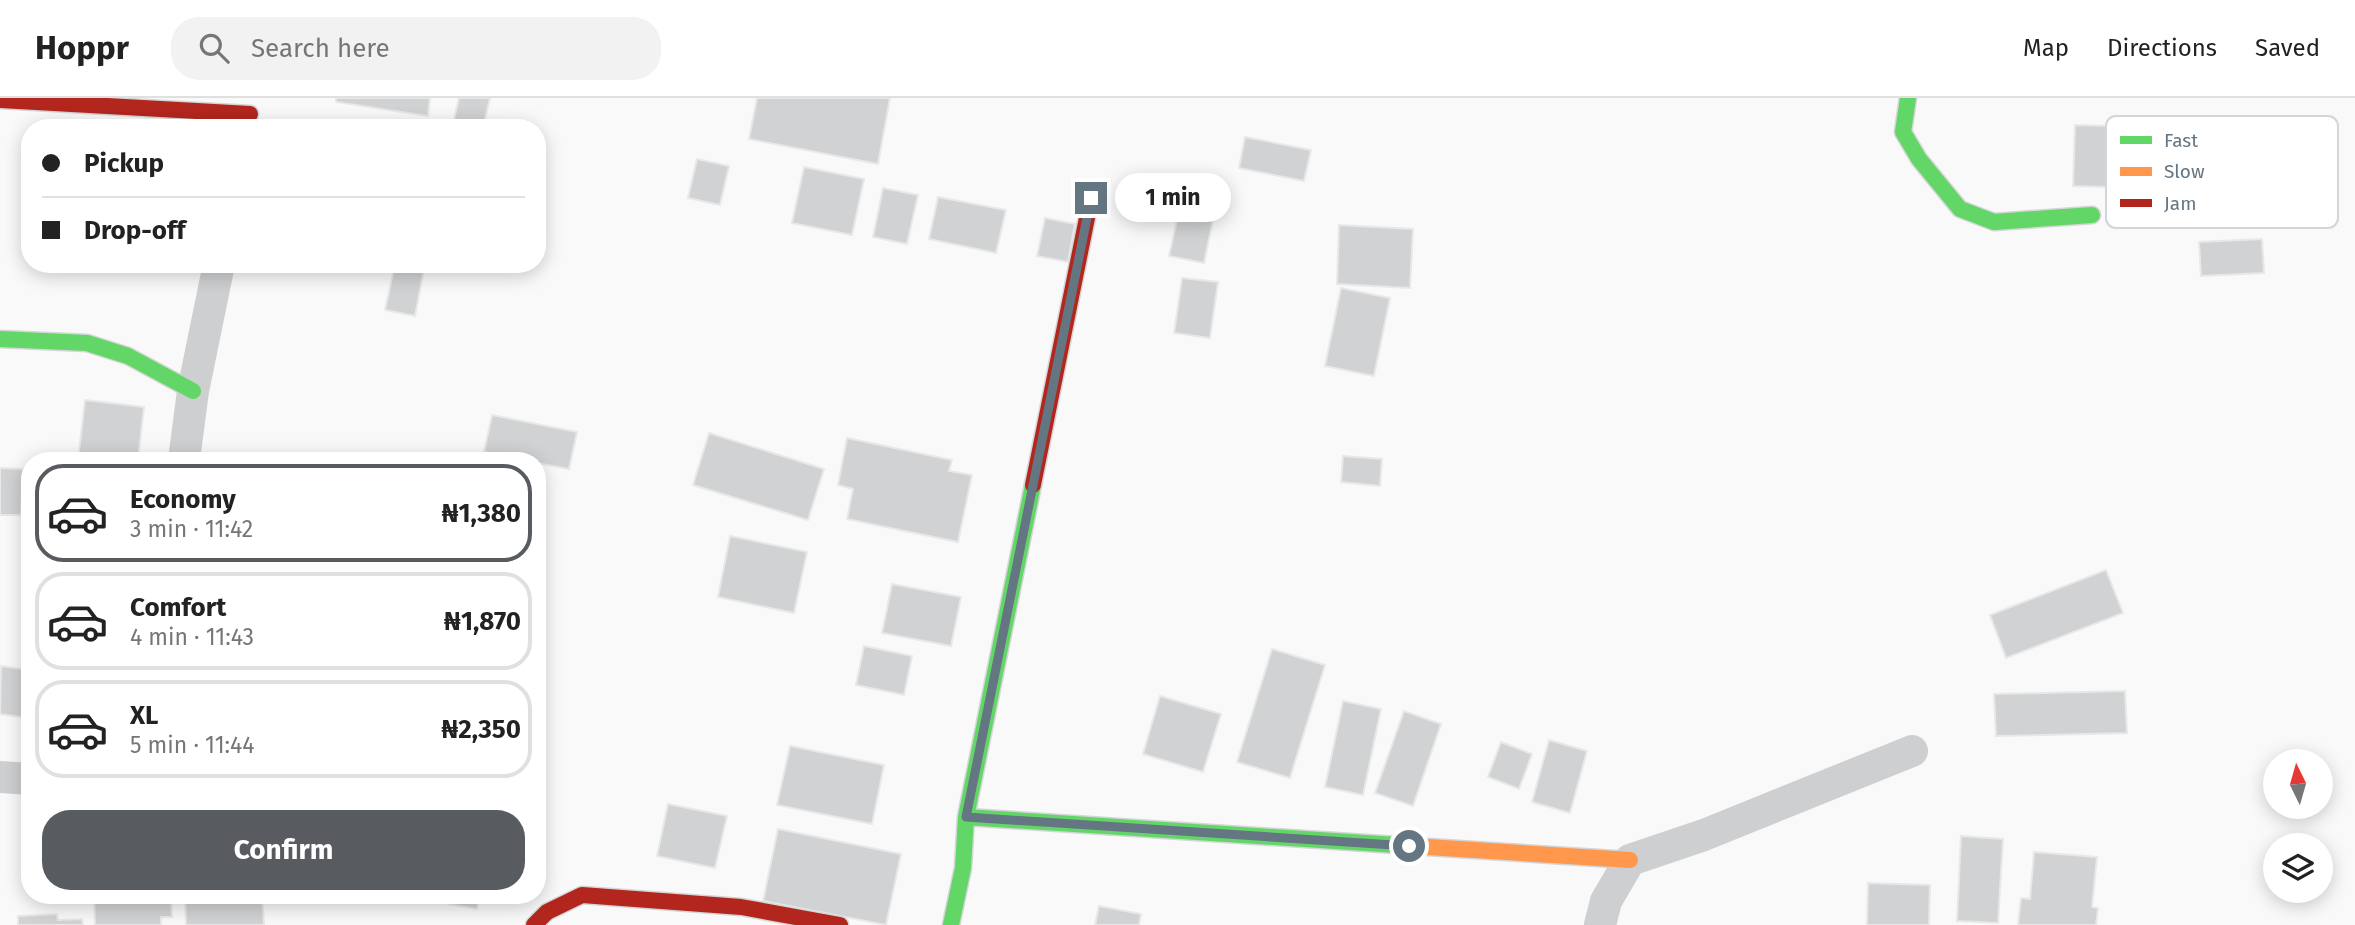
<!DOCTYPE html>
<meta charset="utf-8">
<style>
body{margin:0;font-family:"Fira Sans",sans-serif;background:#f2f2f2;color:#222;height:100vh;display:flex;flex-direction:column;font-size:26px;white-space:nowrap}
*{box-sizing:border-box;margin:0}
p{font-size:23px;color:#767676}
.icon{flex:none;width:38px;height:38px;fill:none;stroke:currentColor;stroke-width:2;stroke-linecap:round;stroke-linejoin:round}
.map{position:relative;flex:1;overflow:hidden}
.details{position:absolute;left:21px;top:354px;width:525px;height:452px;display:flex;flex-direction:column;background:#fff;border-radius:28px;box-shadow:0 4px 18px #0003}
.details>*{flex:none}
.banner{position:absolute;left:21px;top:21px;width:525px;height:154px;border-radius:28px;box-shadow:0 4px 18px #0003;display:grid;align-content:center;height:154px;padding:0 21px;background:#fff}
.needle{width:46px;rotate:355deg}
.buttons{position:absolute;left:2263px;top:651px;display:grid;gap:14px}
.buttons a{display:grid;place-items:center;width:70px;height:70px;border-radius:50%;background:#fff;box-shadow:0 4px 18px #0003;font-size:35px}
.end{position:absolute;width:32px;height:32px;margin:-16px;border:9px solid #657683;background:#fff;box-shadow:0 0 0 4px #fff}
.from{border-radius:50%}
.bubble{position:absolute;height:49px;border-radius:24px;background:#fff;box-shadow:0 4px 18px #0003;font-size:23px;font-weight:700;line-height:49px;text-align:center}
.banner b{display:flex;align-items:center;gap:24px;height:66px;font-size:26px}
.banner b+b{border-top:2px solid #e0e0e0}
.banner i{width:18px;height:18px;background:#222}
ul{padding:12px 0 0;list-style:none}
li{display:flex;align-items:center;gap:21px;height:98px;margin:0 14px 10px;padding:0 7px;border:4px solid #e0e0e0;border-radius:28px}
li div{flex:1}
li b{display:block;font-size:26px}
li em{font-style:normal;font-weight:700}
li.on{border-color:#585c60}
li>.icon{width:63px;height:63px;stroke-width:1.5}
.primary-button{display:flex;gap:14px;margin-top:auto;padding:14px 21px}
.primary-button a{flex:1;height:80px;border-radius:28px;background:#585c60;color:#fff;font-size:28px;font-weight:700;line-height:80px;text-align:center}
header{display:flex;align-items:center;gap:42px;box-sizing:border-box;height:98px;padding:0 35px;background:#fff;border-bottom:2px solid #e0e0e0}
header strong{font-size:33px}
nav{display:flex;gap:38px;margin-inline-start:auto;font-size:24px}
.search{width:490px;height:63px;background:#f2f2f2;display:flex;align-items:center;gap:18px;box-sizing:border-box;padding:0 24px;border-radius:28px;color:#767676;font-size:26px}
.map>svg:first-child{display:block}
</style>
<header>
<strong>Hoppr</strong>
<div class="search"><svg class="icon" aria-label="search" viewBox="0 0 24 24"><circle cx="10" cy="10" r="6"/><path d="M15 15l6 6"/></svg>Search here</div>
<nav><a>Map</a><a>Directions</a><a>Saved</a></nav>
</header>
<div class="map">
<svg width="2355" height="827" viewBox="0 0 2355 827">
<rect width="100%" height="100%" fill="#f9f9f9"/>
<!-- building -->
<path fill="#d0d2d3" stroke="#e8e8e8" stroke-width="2" d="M336,0H430L428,18L336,4Z
M459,0H490L483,30H452Z
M757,0H890L878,66L749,41Z
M2075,27L2180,30L2178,91L2073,88Z
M1245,39L1311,52L1304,83L1239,70Z
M697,61L729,68L720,107L688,100Z
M804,69L864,81L852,137L792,125Z
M883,90L918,97L907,146L873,139Z
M1183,95L1217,102L1204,165L1169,158Z
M938,99L1006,112L996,155L929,141Z
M1045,120L1075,126L1068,164L1037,158Z
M1339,127L1413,131L1410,190L1337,186Z
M2262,141L2264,175L2201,178L2199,144Z
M395,166H425L415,218L385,212Z
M1182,180L1218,184L1210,240L1174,235Z
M1341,190L1390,200L1374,278L1325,268Z
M85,302L144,309L138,362H78Z
M492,317L577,334L569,371L537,365V362H525L484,354Z
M709,335L824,371L808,422L693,387Z
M847,340L952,362L949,373L972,377L958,444L847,421L853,391L838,387Z
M1343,358L1382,361L1380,388L1341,384Z
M0,370L23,371L21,417H0Z
M730,438L807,454L794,515L718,499Z
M2106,472L2123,515L2006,560L1990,517Z
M892,486L961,499L951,548L882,535Z
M864,548L912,558L904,597L856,587Z
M1272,551L1325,567L1290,680L1237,664Z
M1,568L30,572L28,620L0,616Z
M2125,593L2127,635L1996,638L1994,596Z
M1160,598L1221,616L1203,674L1143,656Z
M1343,603L1381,611L1363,697L1325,689Z
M1404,613L1441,626L1413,708L1375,695Z
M1549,642L1587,653L1570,715L1532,704Z
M1501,644L1532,656L1519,691L1488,679Z
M790,648L884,667L872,726L777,707Z
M668,706L727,718L715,770L657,758Z
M778,731L901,756L886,827L763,803Z
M1961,738L2003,741L1998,825L1957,823Z
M2034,754L2097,759L2092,809L2098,810L2096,827H2018L2021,800L2030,801Z
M1868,785L1930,787L1929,827H1867Z
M94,796H171L172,819H161V827H95Z
M185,796H262L264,827H186Z
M450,796H480L477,811L448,806Z
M1099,808L1141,816L1139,827H1095Z
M57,816L58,822L82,821L83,827H18V818Z"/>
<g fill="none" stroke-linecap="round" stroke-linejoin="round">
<defs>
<path id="fast" d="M1908,0L1903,34L1919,61L1960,111L1994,124L2092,117
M0,241L87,245L128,258L193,293
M966,719L1412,748
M951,827L963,770L966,719L1033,387"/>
<path id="slow" d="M1412,748L1630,762"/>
<path id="jam" d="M0,2L250,16
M1033,387L1091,100
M534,827L547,814L582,797L741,809L840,827"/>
</defs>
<!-- fast casing -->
<use href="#fast" stroke="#d5d6d7" stroke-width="19"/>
<!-- slow casing -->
<use href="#slow" stroke="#d5d6d7" stroke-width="19"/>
<!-- jam casing -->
<use href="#jam" stroke="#d5d6d7" stroke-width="19"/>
<!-- street -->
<path stroke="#cecfd0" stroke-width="32" d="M184,362L193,293L219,166
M0,679L30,681
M1600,827L1606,803L1630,762L1704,737L1912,653"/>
<!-- fast -->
<use href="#fast" stroke="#63d668" stroke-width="16"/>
<!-- slow -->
<use href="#slow" stroke="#ff974d" stroke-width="16"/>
<!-- jam -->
<use href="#jam" stroke="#b3261e" stroke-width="16"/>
</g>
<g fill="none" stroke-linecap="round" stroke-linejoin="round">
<!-- route -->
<path stroke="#657683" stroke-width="9" d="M1091,100L966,719L1409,748"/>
</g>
<!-- legend -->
<rect x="2106" y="18" width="232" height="112" rx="10" fill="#fff" stroke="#d1d6da" stroke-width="2"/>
<rect x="2120" y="38" width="32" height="8" fill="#63d668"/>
<rect x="2120" y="69" width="32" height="9" fill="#ff974d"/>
<rect x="2120" y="101" width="32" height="8" fill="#b3261e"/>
<g font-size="19" fill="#657683">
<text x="2164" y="49">Fast</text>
<text x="2164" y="80">Slow</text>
<text x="2164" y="112">Jam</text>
</g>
</svg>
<div class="buttons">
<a><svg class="needle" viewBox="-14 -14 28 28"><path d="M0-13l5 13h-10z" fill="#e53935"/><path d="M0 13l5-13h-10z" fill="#767676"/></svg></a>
<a><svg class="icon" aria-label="layers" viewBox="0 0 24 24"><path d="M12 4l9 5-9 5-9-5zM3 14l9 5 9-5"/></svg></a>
</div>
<i class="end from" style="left:1409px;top:748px"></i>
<i class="end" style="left:1091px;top:100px"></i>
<div class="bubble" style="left:1115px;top:75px;width:116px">1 min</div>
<div class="banner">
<b><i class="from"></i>Pickup</b>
<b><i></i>Drop-off</b>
</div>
<section class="details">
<ul>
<li class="on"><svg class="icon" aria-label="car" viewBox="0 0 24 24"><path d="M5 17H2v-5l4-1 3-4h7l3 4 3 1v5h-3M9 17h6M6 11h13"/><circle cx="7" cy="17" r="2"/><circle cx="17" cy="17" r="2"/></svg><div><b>Economy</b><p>3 min · 11:42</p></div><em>₦1,380</em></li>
<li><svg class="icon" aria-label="car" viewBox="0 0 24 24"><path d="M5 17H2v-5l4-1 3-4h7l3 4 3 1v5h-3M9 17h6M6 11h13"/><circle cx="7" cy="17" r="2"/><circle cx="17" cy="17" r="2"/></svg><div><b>Comfort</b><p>4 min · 11:43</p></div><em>₦1,870</em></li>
<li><svg class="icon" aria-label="car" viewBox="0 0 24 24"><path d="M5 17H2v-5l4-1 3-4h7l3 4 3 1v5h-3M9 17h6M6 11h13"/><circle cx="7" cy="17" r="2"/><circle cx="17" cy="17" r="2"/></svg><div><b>XL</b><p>5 min · 11:44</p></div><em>₦2,350</em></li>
</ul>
<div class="primary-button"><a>Confirm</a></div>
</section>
</div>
